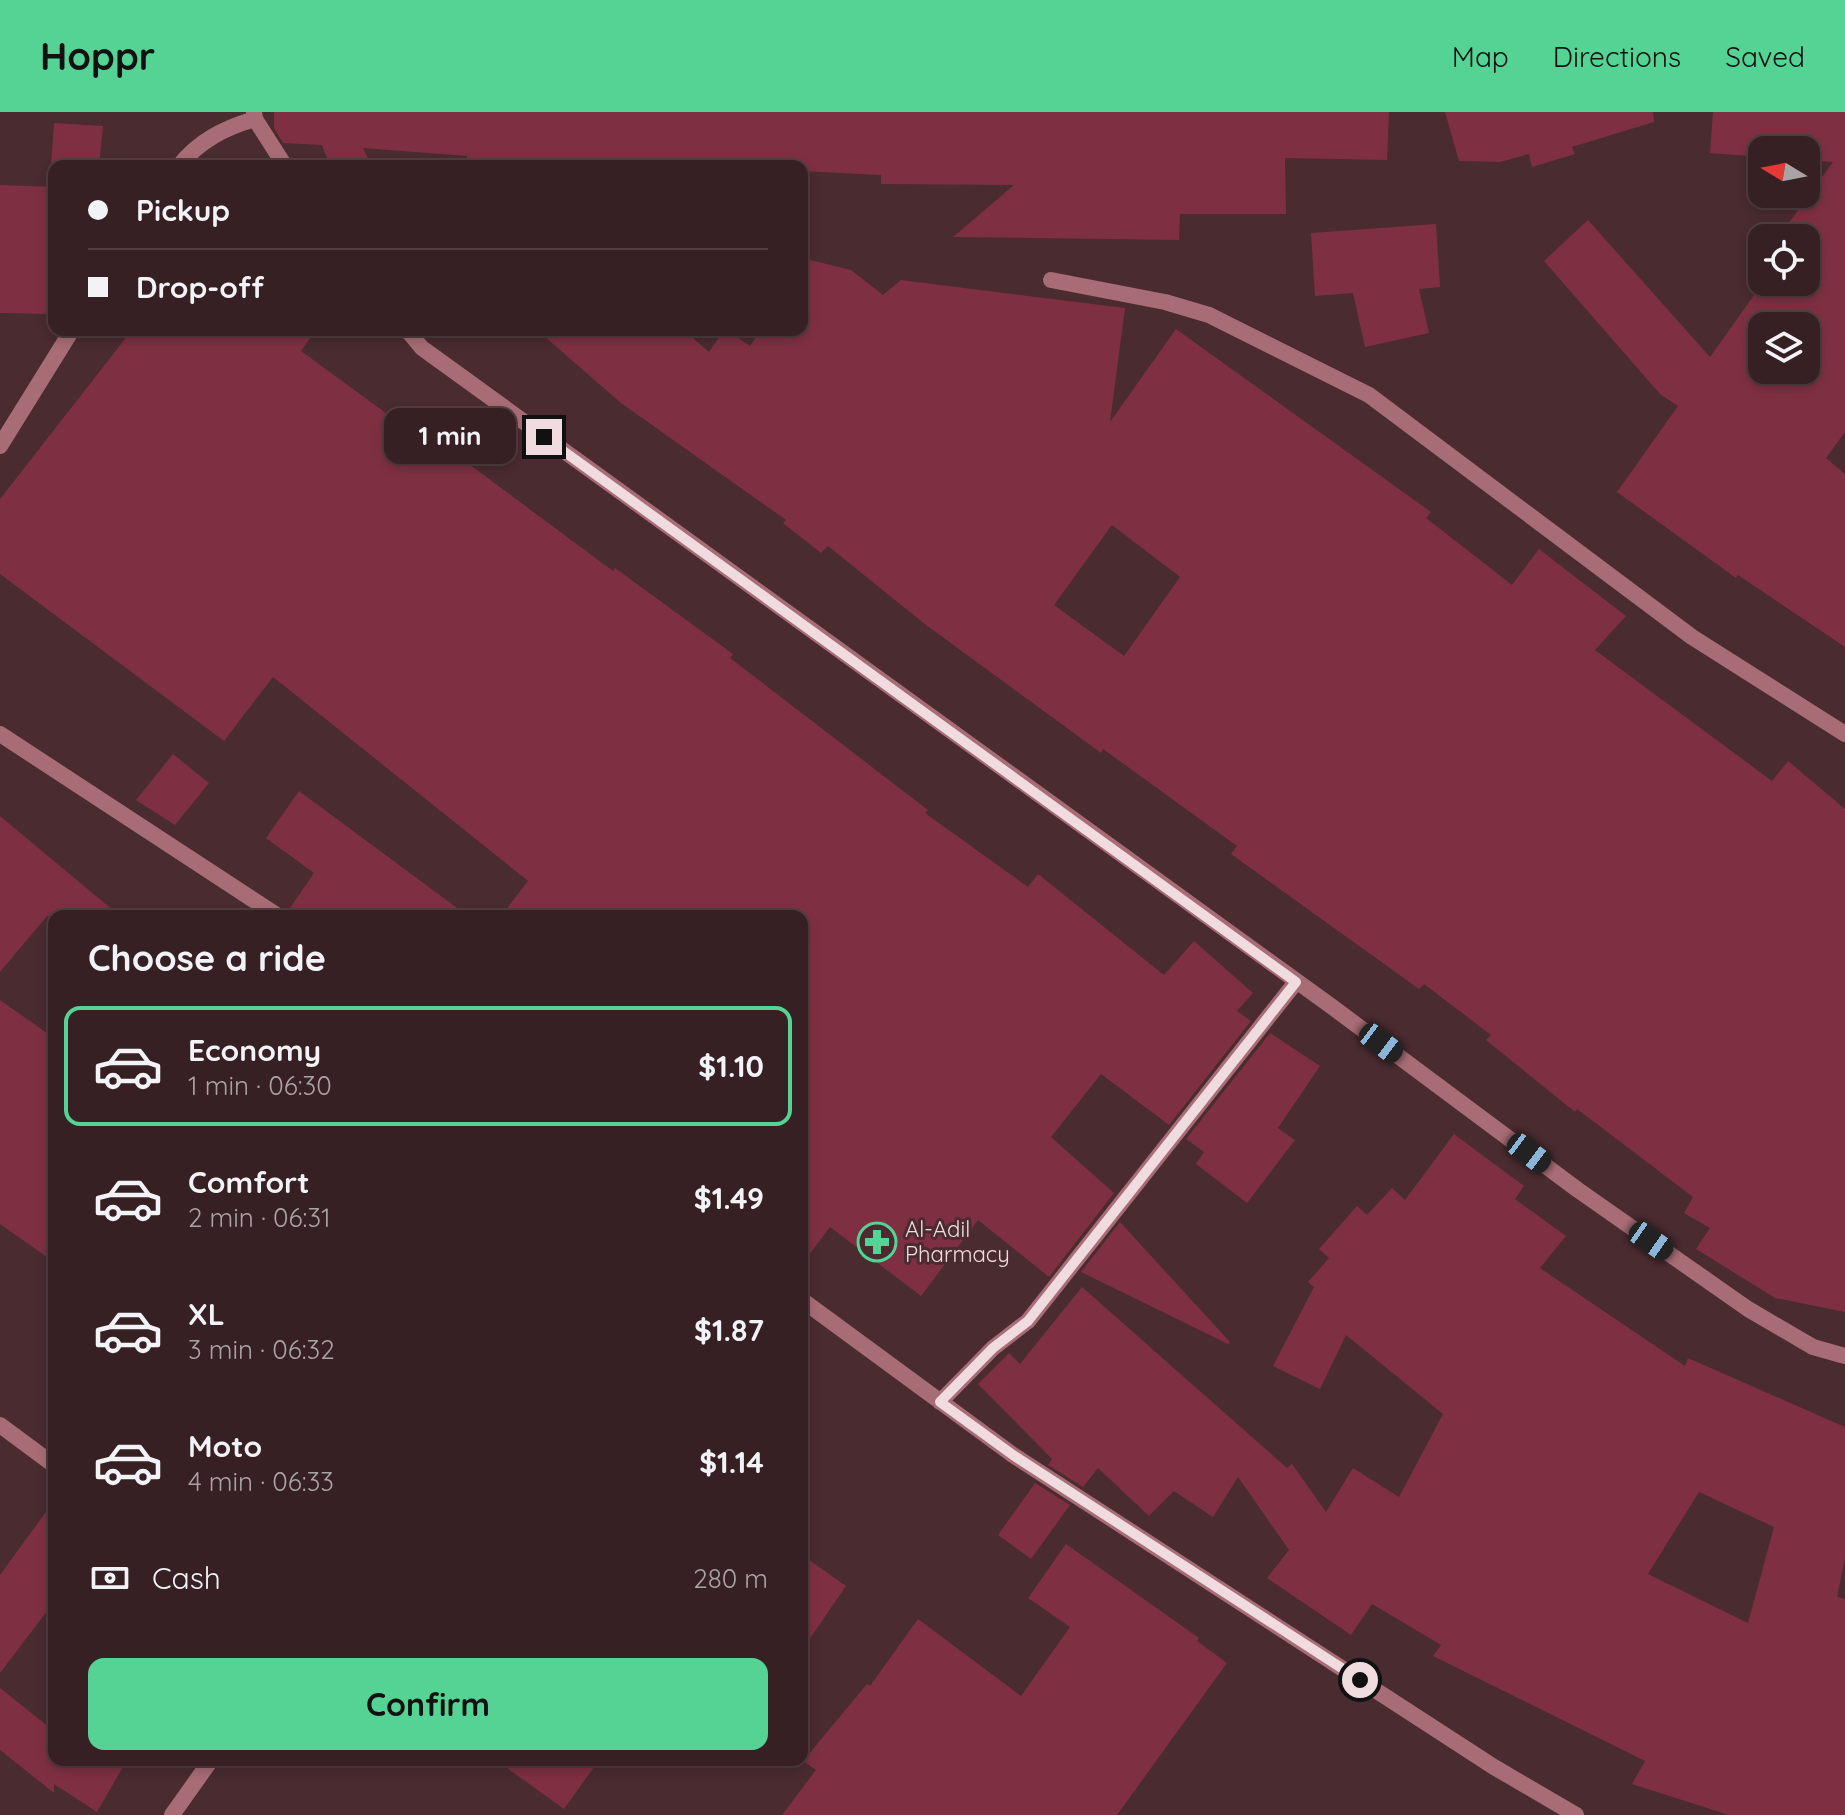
<!DOCTYPE html>
<meta charset="utf-8">
<style>
body{margin:0;font-family:Quicksand,sans-serif;background:#422d31;color:#f1f3f6;height:100vh;display:flex;flex-direction:column;font-size:30px;white-space:nowrap}
*{box-sizing:border-box;margin:0}
p{font-size:26px;color:#aaa3a6}
.icon{flex:none;width:44px;height:44px;fill:none;stroke:currentColor;stroke-width:2;stroke-linecap:round;stroke-linejoin:round}
.map{position:relative;flex:1;overflow:hidden}
.side{position:absolute;left:48px;top:798px;width:760px;height:856px;display:flex;flex-direction:column;background:#372024;border-radius:16px;box-shadow:0 4px 12px #0003,0 0 0 2px #513e41}
.side>*{flex:none}
.guide{position:absolute;left:48px;top:48px;width:760px;height:176px;border-radius:16px;box-shadow:0 4px 12px #0003,0 0 0 2px #513e41;display:grid;align-content:center;height:176px;padding:0 40px;background:#372024}
.needle{width:52px;rotate:280deg}
.fabs{position:absolute;left:1748px;top:24px;display:grid;gap:16px}
.fabs a{display:grid;place-items:center;width:72px;height:72px;border-radius:16px;background:#372024;box-shadow:0 4px 12px #0003,0 0 0 2px #513e41;font-size:40px}
.end{position:absolute;width:36px;height:36px;margin:-18px;border:10px solid #f0dcdf;background:#111;box-shadow:0 0 0 4px #111}
.from{border-radius:50%}
.bubble{position:absolute;height:56px;border-radius:16px;background:#372024;box-shadow:0 4px 12px #0003,0 0 0 2px #513e41;font-size:26px;font-weight:700;line-height:56px;text-align:center}
.car{position:absolute;width:24px;height:48px;margin:-24px -12px;border-radius:10px;box-shadow:0 0 6px 2px #0007;background:linear-gradient(#222 24%,#8ab4d8 0 40%,#222 0 76%,#8ab4d8 0 86%,#222 0)}
.guide b{display:flex;align-items:center;gap:28px;height:76px;font-size:30px}
.guide b+b{border-top:2px solid #513e41}
.guide i{width:20px;height:20px;background:#f1f3f6}
ul{padding:0;list-style:none}
li{display:flex;align-items:center;gap:24px;height:120px;margin:0 16px 12px;padding:0 24px;border:4px solid transparent;border-radius:16px}
li div{flex:1}
li b{display:block;font-size:30px}
li em{font-style:normal;font-weight:700}
li.on{border-color:#54d395}
li>.icon{width:72px;height:72px;stroke-width:1.5}
h2{padding:0 40px;font-size:36px;line-height:96px}
.pay{display:flex;align-items:center;gap:20px;height:88px;padding:0 40px;font-size:30px}
.pay p{margin-inline-start:auto}
.cta{display:flex;gap:16px;margin-top:auto;padding:16px 40px}
.cta a{flex:1;height:92px;border-radius:16px;background:#54d395;color:#111;font-size:32px;font-weight:700;line-height:92px;text-align:center}
header{display:flex;align-items:center;gap:48px;box-sizing:border-box;height:112px;padding:0 40px;background:#54d395;color:#111}
header strong{font-size:38px}
nav{display:flex;gap:44px;margin-inline-start:auto;font-size:28px}
.map>svg:first-child{display:block}
</style>
<header>
<strong>Hoppr</strong>
<nav><a>Map</a><a>Directions</a><a>Saved</a></nav>
</header>
<div class="map">
<svg width="1845" height="1703" viewBox="0 0 1845 1703">
<rect width="100%" height="100%" fill="#492b30"/>
<!-- building -->
<path fill="#7e3042" fill-rule="evenodd" d="M274,0H1389L1387,48L1285,46L1286,102H1180L1179,128L953,125L1014,73L881,72V63L802,59V54H467V44L363,36L372,54H330L322,33L283,31L274,16Z
M1445,0H1653L1654,10L1572,35L1575,42L1532,55L1529,42L1500,50L1459,49Z
M1713,0H1845V320L1826,346L1845,362V535L1738,463L1736,466L1617,380L1678,294L1660,282L1544,149L1588,108L1710,245L1762,172L1750,164L1762,148V170H1806V126H1778L1833,50L1806,48V38H1762V45L1710,41ZM1762,214H1806V258H1762Z
M54,11L103,14L99,54H51Z
M0,73L54,75L49,202L0,201Z
M1436,112L1440,175L1419,177L1429,221L1365,235L1353,181L1315,184L1311,121Z
M802,146L851,158L883,183L901,168L1125,196L1110,310L1176,217L1431,400L1426,406L1512,473L1539,437L1626,504L1595,538L1772,669L1788,649L1845,697V1200L1775,1186L1696,1137L1710,1116L1684,1101L1693,1085L1577,997L1575,1000L1486,928L1491,923L1424,872L1419,877L1231,742L1237,734L1103,637L1101,641L926,513L828,434L821,441L783,411L786,408L621,291L537,218H684L709,240L724,218H727L750,234L761,218H802ZM1112,413L1180,465L1124,544L1054,493Z
M132,218H316L301,239L453,350L458,344L613,459L615,456L733,542L730,546L928,698L925,701L1028,775L1038,762L1164,863L1194,829L1253,881L1237,899L1251,909L1169,1013L1101,962L1051,1025L1114,1081L1049,1165L978,1108L921,1184L830,1115L802,1152V804H501L528,769L273,565L224,629L0,462V387Z
M173,642L209,671L175,713L136,688Z
M299,679L468,804H289L288,799L314,761L266,726Z
M0,704L120,804H47L0,860Z
M0,888L54,926V1150L0,1112Z
M1270,921L1320,954L1278,1016L1295,1028L1247,1091L1196,1052L1204,1040L1186,1027Z
M1454,1022L1524,1074L1515,1087L1566,1124L1540,1156L1685,1254L1688,1246L1845,1315V1446L1837,1485L1845,1487V1703H1729L1632,1672L1645,1649L1433,1544L1441,1533L1372,1492L1351,1523L1267,1466L1289,1438L1238,1365L1213,1405L1174,1379L1149,1404L1098,1356L1083,1375L1048,1353L1052,1347L978,1272L1009,1241L1020,1252L1082,1175L1287,1356L1292,1352L1326,1400L1353,1356L1399,1385L1443,1302L1346,1223L1320,1277L1273,1254L1314,1175L1308,1170L1329,1146L1319,1137L1357,1094L1367,1103L1392,1076L1405,1088ZM1699,1380L1774,1415L1748,1511L1648,1462Z
M1120,1110L1230,1230L1228,1232L1081,1160Z
M1035,1371L1070,1393L1031,1447L998,1423Z
M54,1389V1490L0,1561V1463Z
M1066,1432L1199,1526L1197,1529L1227,1551L1117,1703H782L816,1658L803,1649L867,1572L870,1574L918,1507L1021,1584L1070,1515L1028,1486Z
M802,1443L846,1474L802,1538Z
M0,1576L54,1619V1648H127L97,1700L54,1672V1681L0,1638Z
M496,1648H599L564,1697Z"/>
<g fill="none" stroke-linecap="round" stroke-linejoin="round">
<!-- street -->
<path stroke="#a76c75" stroke-width="16" d="M254,0L255,7L285,54
M179,54C199,29 224,16 255,7
M1051,168L1165,190L1209,203L1369,283L1692,525L1845,622
M407,218L422,236L1331,894L1578,1078L1748,1197L1813,1235L1845,1244
M0,334L72,218
M0,622L278,804
M802,1188L1013,1343L1494,1655L1576,1703
M940,1290L993,1236L1028,1209L1296,870
M0,1313L54,1353
M172,1703L211,1648"/>
</g>
<g fill="none" stroke-linecap="round" stroke-linejoin="round">
<!-- route -->
<path stroke="#f0dcdf" stroke-width="10" d="M544,325L1296,870L1028,1209L993,1236L940,1290L1013,1343L1360,1568"/>
</g>
<!-- icons -->
<defs>
<symbol id="pharmacy-ring" viewBox="-11 -11 22 22"><circle r="9.5" fill="#492b30" stroke="#54d395" stroke-width="1.5"/><path d="M-2-6h4v4h4v4h-4v4h-4v-4h-4v-4h4Z" fill="#54d395"/></symbol>
</defs>
<g fill-rule="evenodd">
<use href="#pharmacy-ring" x="855" y="1108" width="44" height="44"/>
</g>
<g text-anchor="middle" dominant-baseline="central" stroke-width="6" stroke-linejoin="round" paint-order="stroke">
<!-- poi labels -->
<g font-size="22" fill="#f0dcdf" stroke="#492b30" text-anchor="start">
<text x="905" y="1117">Al-Adil<tspan x="905" dy="25">Pharmacy</tspan></text>
</g>
</g>
</svg>
<div class="fabs">
<a><svg class="needle" viewBox="-14 -14 28 28"><path d="M0-13l5 13h-10z" fill="#e53935"/><path d="M0 13l5-13h-10z" fill="#aaa3a6"/></svg></a>
<a><svg class="icon" aria-label="locate" viewBox="0 0 24 24"><circle cx="12" cy="12" r="6"/><path d="M12 2v4M12 18v4M2 12h4M18 12h4"/></svg></a>
<a><svg class="icon" aria-label="layers" viewBox="0 0 24 24"><path d="M12 4l9 5-9 5-9-5zM3 14l9 5 9-5"/></svg></a>
</div>
<i class="end from" style="left:1360px;top:1568px"></i>
<i class="end" style="left:544px;top:325px"></i>
<div class="bubble" style="left:384px;top:296px;width:132px">1 min</div>
<i class="car" style="left:1381px;top:931px;rotate:127deg"></i>
<i class="car" style="left:1529px;top:1041px;rotate:127deg"></i>
<i class="car" style="left:1651px;top:1129px;rotate:125deg"></i>
<div class="guide">
<b><i class="from"></i>Pickup</b>
<b><i></i>Drop-off</b>
</div>
<section class="side">
<h2>Choose a ride</h2>
<ul>
<li class="on"><svg class="icon" aria-label="car" viewBox="0 0 24 24"><path d="M5 17H2v-5l4-1 3-4h7l3 4 3 1v5h-3M9 17h6M6 11h13"/><circle cx="7" cy="17" r="2"/><circle cx="17" cy="17" r="2"/></svg><div><b>Economy</b><p>1 min · 06:30</p></div><em>$1.10</em></li>
<li><svg class="icon" aria-label="car" viewBox="0 0 24 24"><path d="M5 17H2v-5l4-1 3-4h7l3 4 3 1v5h-3M9 17h6M6 11h13"/><circle cx="7" cy="17" r="2"/><circle cx="17" cy="17" r="2"/></svg><div><b>Comfort</b><p>2 min · 06:31</p></div><em>$1.49</em></li>
<li><svg class="icon" aria-label="car" viewBox="0 0 24 24"><path d="M5 17H2v-5l4-1 3-4h7l3 4 3 1v5h-3M9 17h6M6 11h13"/><circle cx="7" cy="17" r="2"/><circle cx="17" cy="17" r="2"/></svg><div><b>XL</b><p>3 min · 06:32</p></div><em>$1.87</em></li>
<li><svg class="icon" aria-label="car" viewBox="0 0 24 24"><path d="M5 17H2v-5l4-1 3-4h7l3 4 3 1v5h-3M9 17h6M6 11h13"/><circle cx="7" cy="17" r="2"/><circle cx="17" cy="17" r="2"/></svg><div><b>Moto</b><p>4 min · 06:33</p></div><em>$1.14</em></li>
</ul>
<div class="pay"><svg class="icon" aria-label="cash" viewBox="0 0 24 24"><path d="M3 7h18v10H3z"/><circle cx="12" cy="12" r="2"/></svg>Cash<p>280 m</p></div>
<div class="cta"><a>Confirm</a></div>
</section>
</div>
